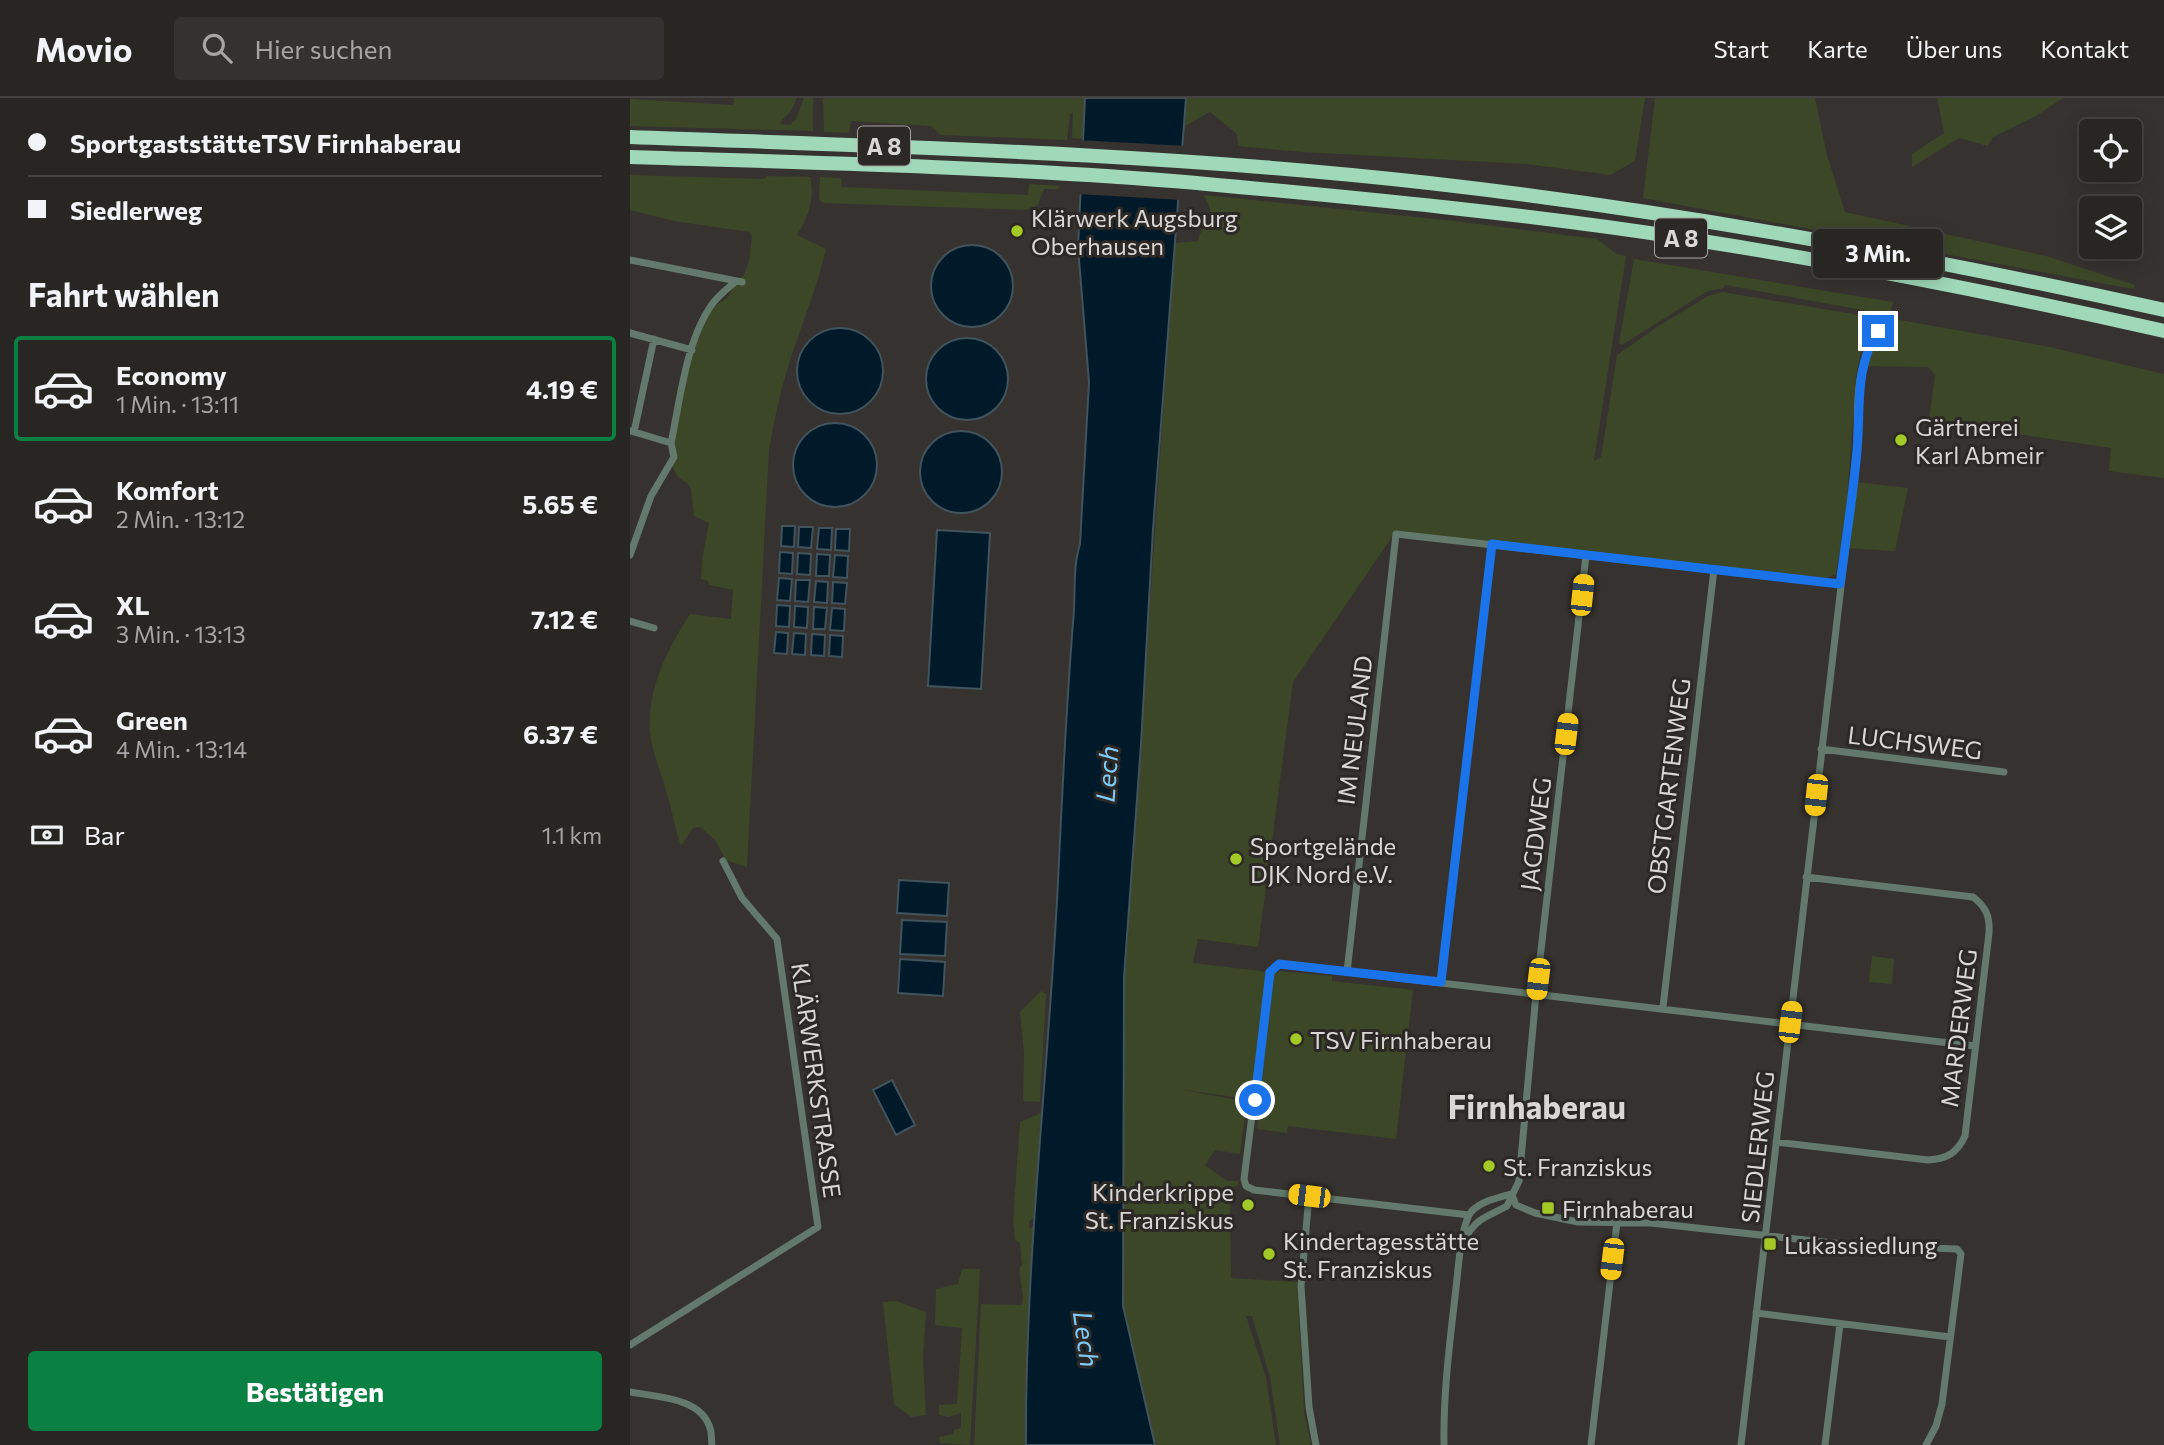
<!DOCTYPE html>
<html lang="de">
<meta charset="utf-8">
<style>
body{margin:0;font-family:Commissioner,sans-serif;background:#343230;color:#f1f3f6;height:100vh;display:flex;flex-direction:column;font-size:26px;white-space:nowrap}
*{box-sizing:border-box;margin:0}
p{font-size:23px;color:#a5a5a6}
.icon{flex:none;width:38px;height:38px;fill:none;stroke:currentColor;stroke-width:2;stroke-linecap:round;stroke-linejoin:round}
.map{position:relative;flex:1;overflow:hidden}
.details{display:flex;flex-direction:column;background:#282623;width:630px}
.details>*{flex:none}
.hud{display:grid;align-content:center;height:154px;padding:0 28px;background:#282623}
.fabs{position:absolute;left:1449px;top:21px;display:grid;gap:14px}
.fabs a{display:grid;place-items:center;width:63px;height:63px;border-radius:7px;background:#282623;box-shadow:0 4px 18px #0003,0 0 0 2px #444341;font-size:35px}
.end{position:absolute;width:32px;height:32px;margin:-16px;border:9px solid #1a73e8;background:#fff;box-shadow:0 0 0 4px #fff}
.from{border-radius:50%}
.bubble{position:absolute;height:49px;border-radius:7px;background:#282623;box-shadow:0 4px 18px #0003,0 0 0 2px #444341;font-size:23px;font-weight:700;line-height:49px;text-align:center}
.car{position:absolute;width:21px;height:42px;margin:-21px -10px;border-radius:9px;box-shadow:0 0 5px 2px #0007;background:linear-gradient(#f5c518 24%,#345 0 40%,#f5c518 0 76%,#345 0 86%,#f5c518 0)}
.hud b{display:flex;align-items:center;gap:24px;height:66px;font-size:26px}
.hud b+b{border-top:2px solid #444341}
.hud i{width:18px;height:18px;background:#f1f3f6}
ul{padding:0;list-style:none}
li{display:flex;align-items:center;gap:21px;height:105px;margin:0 14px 10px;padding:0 14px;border:4px solid transparent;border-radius:7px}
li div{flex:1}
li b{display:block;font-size:26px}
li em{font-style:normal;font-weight:700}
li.on{border-color:#0b8043}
li>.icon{width:63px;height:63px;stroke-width:1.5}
h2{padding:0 28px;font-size:32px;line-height:84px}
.pay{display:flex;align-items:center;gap:18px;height:77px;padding:0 28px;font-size:26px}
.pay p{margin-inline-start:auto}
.action{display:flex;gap:14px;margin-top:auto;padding:14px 28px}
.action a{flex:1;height:80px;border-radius:7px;background:#0b8043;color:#fff;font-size:28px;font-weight:700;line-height:80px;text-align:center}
header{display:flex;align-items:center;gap:42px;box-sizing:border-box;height:98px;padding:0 35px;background:#282623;border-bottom:2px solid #444341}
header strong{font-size:33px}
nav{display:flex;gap:38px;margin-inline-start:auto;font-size:24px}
.search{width:490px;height:63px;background:#343230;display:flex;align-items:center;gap:18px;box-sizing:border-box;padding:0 24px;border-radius:7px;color:#a5a5a6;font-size:26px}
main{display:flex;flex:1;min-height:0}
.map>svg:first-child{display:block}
</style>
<header>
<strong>Movio</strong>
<div class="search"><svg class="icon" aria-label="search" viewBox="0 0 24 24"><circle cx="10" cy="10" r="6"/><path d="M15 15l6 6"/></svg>Hier suchen</div>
<nav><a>Start</a><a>Karte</a><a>Über uns</a><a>Kontakt</a></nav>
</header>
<main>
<section class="details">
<div class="hud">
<b><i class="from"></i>SportgaststätteTSV Firnhaberau</b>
<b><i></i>Siedlerweg</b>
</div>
<h2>Fahrt wählen</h2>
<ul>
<li class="on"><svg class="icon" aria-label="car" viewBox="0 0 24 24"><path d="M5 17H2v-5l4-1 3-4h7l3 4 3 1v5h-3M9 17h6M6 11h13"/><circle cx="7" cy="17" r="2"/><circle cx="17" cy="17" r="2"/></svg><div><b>Economy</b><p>1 Min. · 13:11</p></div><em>4.19 €</em></li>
<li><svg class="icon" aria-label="car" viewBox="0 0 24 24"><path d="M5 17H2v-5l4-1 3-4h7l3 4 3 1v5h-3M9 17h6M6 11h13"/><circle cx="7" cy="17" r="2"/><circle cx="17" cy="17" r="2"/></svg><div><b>Komfort</b><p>2 Min. · 13:12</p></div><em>5.65 €</em></li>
<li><svg class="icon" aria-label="car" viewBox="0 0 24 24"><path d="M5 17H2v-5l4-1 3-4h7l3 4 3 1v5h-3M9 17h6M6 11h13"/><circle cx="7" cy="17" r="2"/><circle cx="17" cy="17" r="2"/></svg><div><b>XL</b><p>3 Min. · 13:13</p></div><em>7.12 €</em></li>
<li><svg class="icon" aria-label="car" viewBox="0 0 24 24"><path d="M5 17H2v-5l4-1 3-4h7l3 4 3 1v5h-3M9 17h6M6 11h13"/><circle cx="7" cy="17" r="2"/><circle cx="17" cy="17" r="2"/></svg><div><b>Green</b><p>4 Min. · 13:14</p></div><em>6.37 €</em></li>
</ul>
<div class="pay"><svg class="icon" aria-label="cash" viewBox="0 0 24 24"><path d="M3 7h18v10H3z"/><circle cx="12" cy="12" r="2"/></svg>Bar<p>1.1 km</p></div>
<div class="action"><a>Bestätigen</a></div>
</section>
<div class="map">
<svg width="1534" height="1347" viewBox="0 0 1534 1347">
<rect width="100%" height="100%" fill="#36322f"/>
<!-- green -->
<path fill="#3c4727" d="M104,0H167L161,13L150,24L151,26L160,27L166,21L174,0H183V33L0,28V1L103,7Z
M193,0H455L453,41L442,40L443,15L440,16L437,42L311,37L301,28L221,23L219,35L194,34Z
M556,0H1015L1005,63L980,77L897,66L672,54L608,48L607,36L580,14L553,29Z
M1025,0H1185L1197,57L1215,114L1416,158L1505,187L1503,191L1013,100Z
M1307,0H1433L1406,18L1363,39L1358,48L1329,40L1282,69V56L1314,35Z
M0,77L135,81L137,78L180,79C185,101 179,118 167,137L196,151C187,191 171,227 159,266C150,294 144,323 139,352L117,769L96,762L85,742L70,729L63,730L51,748C45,731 42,713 37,696C31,674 22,655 20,633C17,591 38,550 60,516L101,521L103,492L79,487L78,483L71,481L73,456L79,425L64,418L61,391L58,386L48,379L41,366V345L62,252L71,228L85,208L98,199L106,183L114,177L119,163L122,139L119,134L44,123L0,112Z
M190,79L211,80L212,89L398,97L399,86L430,88L428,91H414L408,107L396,112L194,105L189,102Z
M574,97L824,123L967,141L987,156L996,158L964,363L971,359L987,257L1027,229L1078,198L1093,194L1235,218L1242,221L1246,227L1230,257L1226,279L1216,414L1206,476L1196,480L766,433L663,584L628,849L568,841L563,865L648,875L649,873L702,878V883L783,892L766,1041L658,1028L657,1035L627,1031L631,1003L549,991L617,1004L610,1056L585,1052L575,1067L597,1083H608L609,1087L600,1090L601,1180L667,1184L674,1313L681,1347H650L640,1279L622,1218H616L636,1279L646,1347H525L493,1208L494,879L545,145L568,143C569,131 584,121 579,108C578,104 575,101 574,97Z
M1004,161L1263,204L1260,217L1095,187L1093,190L1076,194L992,247L989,245Z
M1259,220L1415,248L1534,276V380L1479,373L1481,350L1299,323L1305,277L1298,269L1232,268Z
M1226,384L1278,390L1265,453L1216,450Z
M1242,858L1264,861L1262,886L1239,884Z
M411,893L416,896L410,1004L393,1003L394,955L390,914Z
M411,1015L405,1118L399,1124L400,1131L405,1126L397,1232L396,1347H344L351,1206L392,1207L393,1198L389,1171L392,1167L390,1145L385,1142L383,1123L390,1024Z
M332,1171H350L340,1347L310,1345L309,1339L323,1336L324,1332L331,1330V1315L319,1319L309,1317V1307L327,1306L332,1230L305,1227L306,1191L328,1186Z
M266,1203L296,1214L293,1259L296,1317L281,1319L264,1306L253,1204Z"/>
<!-- water -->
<path fill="#001a29" stroke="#41535d" stroke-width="2" d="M455,0H556L523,431L511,646L494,879L493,1208L525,1347H396C395,1158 419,971 428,783C432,697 436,611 443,525C446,498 442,472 450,446L459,284L448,149Z
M301 188a41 41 0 1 1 82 0a41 41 0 1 1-82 0Z
M167 273a43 43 0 1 1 86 0a43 43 0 1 1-86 0Z
M296 281a41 41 0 1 1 82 0a41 41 0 1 1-82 0Z
M163 367a42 42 0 1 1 84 0a42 42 0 1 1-84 0Z
M290 374a41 41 0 1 1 82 0a41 41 0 1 1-82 0Z
M152,428H165L164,449L151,448Z
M169,429H183L181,450L168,449Z
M189,430H202L201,452L187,451Z
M206,431H220L219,453L205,452Z
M307,432L360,435L351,591L298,588Z
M150,454L163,455L162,476L149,475Z
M168,455L181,456L180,477L167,476Z
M187,456L200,457L199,478H186Z
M205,457L218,458L217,480L203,479Z
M149,480L162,481L160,503L147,502Z
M166,482H180L178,504L165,503Z
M186,483L198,484L197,505L184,504Z
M203,484L217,485L215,506L202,505Z
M147,507L160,508L159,529L146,528Z
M165,508L178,509L177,530L164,529Z
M184,509L197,510L195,531H183Z
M202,510L215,511L214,533L200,532Z
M146,534L158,535L157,556L144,555Z
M164,535L176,536L175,557L162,556Z
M182,536L195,537L194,558L181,557Z
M200,537L213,538L212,559L199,558Z
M269,782L319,785L317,818L267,815Z
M272,822L317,824L315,858L270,856Z
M270,861L315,864L313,898L268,895Z
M262,982L285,1027L266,1037L243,992Z"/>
<!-- pier -->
<path fill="#36322f" d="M449,42L556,48L552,102L447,96Z"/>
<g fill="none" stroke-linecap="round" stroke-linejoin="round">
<!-- minor -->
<path stroke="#62796c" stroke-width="7" d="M0,162L112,184
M0,235L62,252
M1,333L41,345
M4,334L24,241
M0,457L21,398L44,359L41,345C50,303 56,241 83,205C89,197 98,190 106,183
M0,523L24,530
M1191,651L1374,674
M717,874L766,436L1210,486
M811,884L862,446
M1033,909L1084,471
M1146,1044L1298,1062C1317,1061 1327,1055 1335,1038L1359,835C1360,818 1356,809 1343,799L1176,779
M882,1097L886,1107L905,1115L948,1124L1021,1125L1222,1147L1327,1151L1331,1156L1312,1306L1306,1328L1296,1347
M679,1098L671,1188L679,1309L686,1347
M839,1117L624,1092L616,1088L614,1081L640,874L649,866L1345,948
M833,1143C849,1118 853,1121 877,1108L889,1083L906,896L956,457
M1126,1215L1320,1239
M0,1247L188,1129L147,841L112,800L93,763
M0,1294C26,1299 71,1299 80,1330C82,1335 81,1342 82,1347
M814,1347C813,1291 821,1236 827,1181C829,1162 831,1134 839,1117C846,1104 868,1100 881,1096
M961,1347L987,1124
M1111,1347L1227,351C1228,299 1223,263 1259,220
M1195,1347L1210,1226"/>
<!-- motorway -->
<path stroke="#9fd9b9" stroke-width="14" d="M0,39C267,49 534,55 799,85C1046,113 1291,158 1534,212
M0,59C189,65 379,69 567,85C729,100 892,115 1053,140C1215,165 1375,197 1534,233"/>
</g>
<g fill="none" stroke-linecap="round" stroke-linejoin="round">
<!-- route -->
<path stroke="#1a73e8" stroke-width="9" d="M625,1002L640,874L649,866L811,884L862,446L1210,486C1216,442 1223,397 1227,353C1231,310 1224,271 1248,233"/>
</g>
<!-- markers -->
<g fill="#a3c926" stroke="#2c2825" stroke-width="2.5">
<circle cx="387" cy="133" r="7"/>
<circle cx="1271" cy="342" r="7"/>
<circle cx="606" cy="761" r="7"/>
<circle cx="666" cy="941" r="7"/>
<circle cx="859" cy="1068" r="7"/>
<circle cx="618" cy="1107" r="7"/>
<rect x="911" y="1103" width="14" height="14" rx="3.5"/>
<rect x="1133" y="1139" width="14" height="14" rx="3.5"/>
<circle cx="639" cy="1156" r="7"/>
</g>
<g text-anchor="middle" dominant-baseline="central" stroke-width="6" stroke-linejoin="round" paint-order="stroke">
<!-- shield labels -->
<g fill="#2c2825" stroke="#a5a2a0" stroke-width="2">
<rect x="228" y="28.5" width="52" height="39" rx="5"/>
<rect x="1025" y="120.5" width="52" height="39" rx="5"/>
</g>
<g font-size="23" font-weight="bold" fill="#d9d7d5">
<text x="254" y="48">A 8</text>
<text x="1051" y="140">A 8</text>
</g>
<!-- poi labels -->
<g font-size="24" fill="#d9d7d5" stroke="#2c2825" text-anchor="start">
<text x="401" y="119">Klärwerk Augsburg<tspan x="401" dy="28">Oberhausen</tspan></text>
<text x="1285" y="328">Gärtnerei<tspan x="1285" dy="28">Karl Abmeir</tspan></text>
<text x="620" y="747">Sportgelände<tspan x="620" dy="28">DJK Nord e.V.</tspan></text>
<text x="680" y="941">TSV Firnhaberau</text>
<text x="873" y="1068">St. Franziskus</text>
<text x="604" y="1093" text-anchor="end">Kinderkrippe<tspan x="604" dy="28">St. Franziskus</tspan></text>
<text x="932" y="1110">Firnhaberau</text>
<text x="653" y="1142">Kindertagesstätte<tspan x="653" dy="28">St. Franziskus</tspan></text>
<text x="1154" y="1146">Lukassiedlung</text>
</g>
<!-- street labels -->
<g font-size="24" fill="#d9d7d5" stroke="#2c2825">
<text transform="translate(724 632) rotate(-83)">IM NEULAND</text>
<text transform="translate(1285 644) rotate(7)">LUCHSWEG</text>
<text transform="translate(1038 688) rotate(-83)">OBSTGARTENWEG</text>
<text transform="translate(905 736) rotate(-83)">JAGDWEG</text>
<text transform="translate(1328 930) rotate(-83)">MARDERWEG</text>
<text transform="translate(187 982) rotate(82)">KLÄRWERKSTRASSE</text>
<text transform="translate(1127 1049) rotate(-84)">SIEDLERWEG</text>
</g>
<!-- water labels -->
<g font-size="26" font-style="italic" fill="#7ccdfd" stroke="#2c2825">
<text transform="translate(476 676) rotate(-86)">Lech</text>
<text transform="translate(457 1241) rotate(82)">Lech</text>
</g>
<!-- district labels -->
<g font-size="32" font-weight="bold" fill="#d9d7d5" stroke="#2c2825">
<text x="907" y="1008">Firnhaberau</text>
</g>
</g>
</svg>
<div class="fabs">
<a><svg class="icon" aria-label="locate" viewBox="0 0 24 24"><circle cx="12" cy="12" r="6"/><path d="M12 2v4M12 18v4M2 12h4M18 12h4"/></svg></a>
<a><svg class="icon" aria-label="layers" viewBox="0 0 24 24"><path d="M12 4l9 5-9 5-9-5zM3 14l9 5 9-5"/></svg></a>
</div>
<i class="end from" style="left:625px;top:1002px"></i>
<i class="end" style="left:1248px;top:233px"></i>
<div class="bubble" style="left:1183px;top:131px;width:130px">3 Min.</div>
<i class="car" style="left:952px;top:497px;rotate:6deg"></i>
<i class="car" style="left:936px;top:636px;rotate:7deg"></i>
<i class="car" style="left:1186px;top:697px;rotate:186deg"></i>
<i class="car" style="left:908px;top:881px;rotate:187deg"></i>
<i class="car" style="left:1160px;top:924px;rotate:7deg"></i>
<i class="car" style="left:679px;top:1098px;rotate:277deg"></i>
<i class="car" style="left:982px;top:1161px;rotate:187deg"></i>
</div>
</main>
